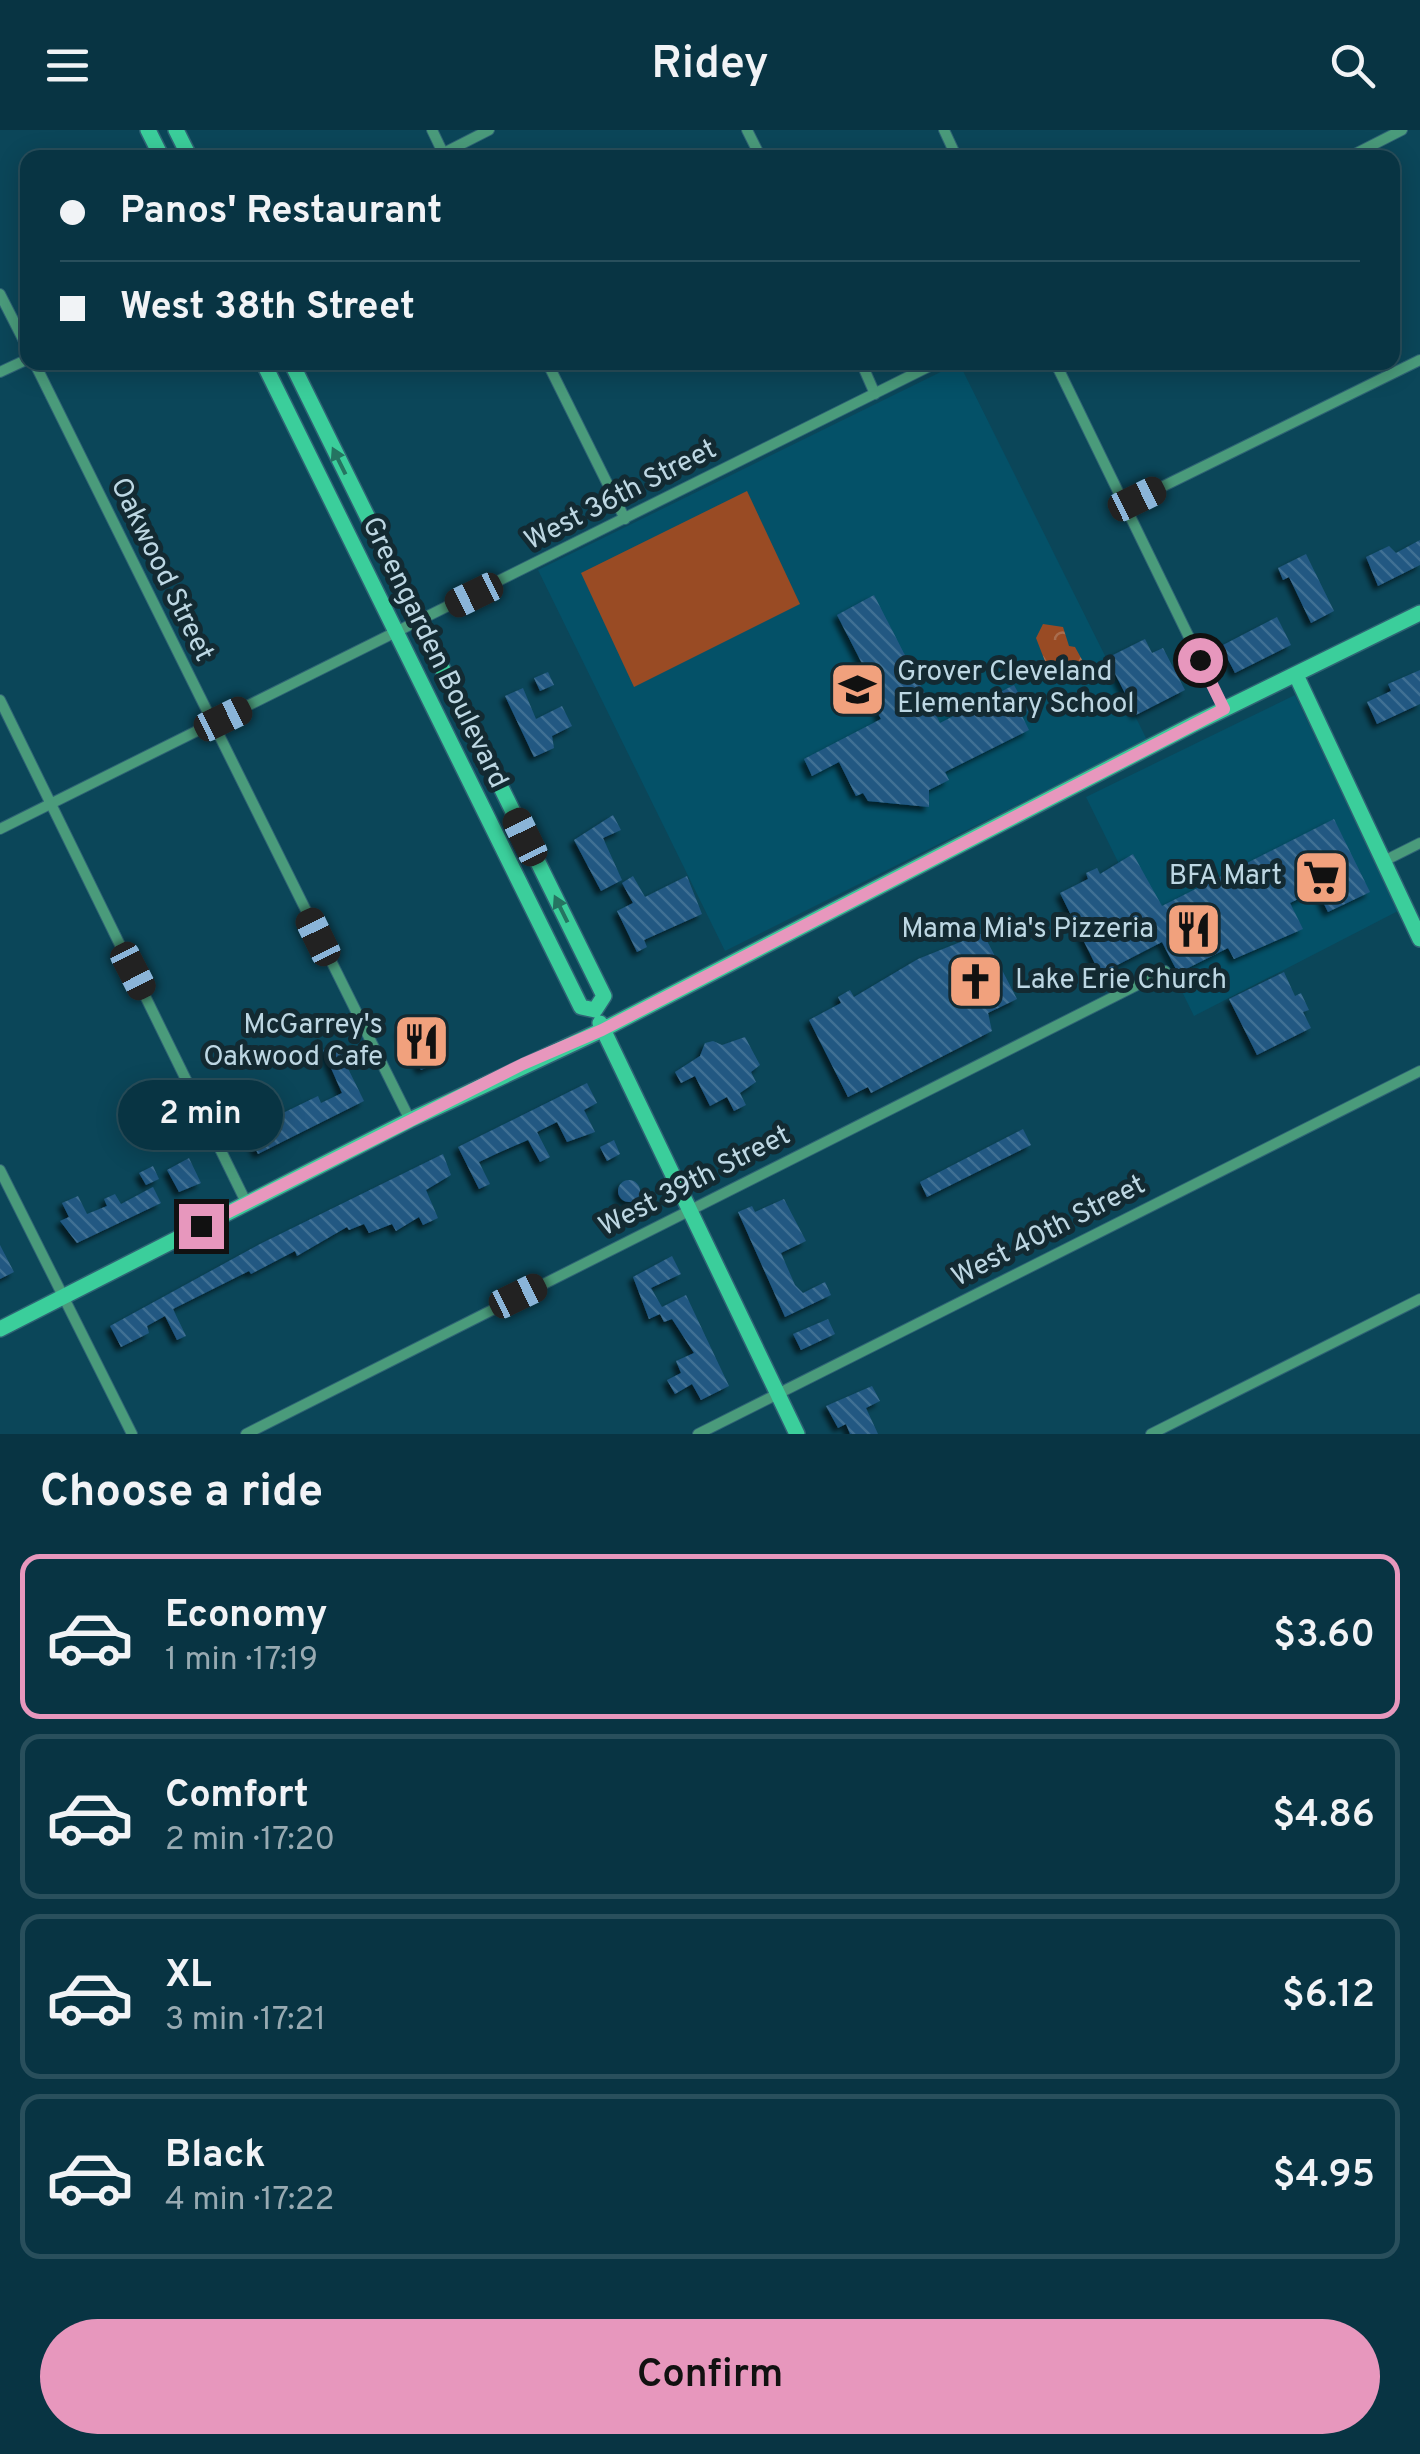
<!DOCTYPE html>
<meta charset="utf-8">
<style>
body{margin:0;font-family:Overpass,sans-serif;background:#113c4a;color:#f1f3f6;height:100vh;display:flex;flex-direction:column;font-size:38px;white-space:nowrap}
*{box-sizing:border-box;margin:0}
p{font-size:32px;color:#98aab2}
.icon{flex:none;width:55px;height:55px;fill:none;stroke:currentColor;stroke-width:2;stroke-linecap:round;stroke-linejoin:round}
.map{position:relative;height:1304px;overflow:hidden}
.side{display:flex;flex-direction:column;background:#083443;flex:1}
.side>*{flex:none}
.guide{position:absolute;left:20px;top:20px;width:1380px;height:220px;border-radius:20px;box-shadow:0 5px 25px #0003,0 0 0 2px #294f5c;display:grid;align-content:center;height:220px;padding:0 40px;background:#083443}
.end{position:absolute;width:45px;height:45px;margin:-22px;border:12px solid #e797bd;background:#111;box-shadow:0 0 0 5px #111}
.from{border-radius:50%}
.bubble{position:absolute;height:70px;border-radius:35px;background:#083443;box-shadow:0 5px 25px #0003,0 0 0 2px #294f5c;font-size:32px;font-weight:600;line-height:70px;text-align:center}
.car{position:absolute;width:30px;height:60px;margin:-30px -15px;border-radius:12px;box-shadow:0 0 8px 2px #0007;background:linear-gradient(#222 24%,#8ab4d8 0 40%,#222 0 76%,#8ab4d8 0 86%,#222 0)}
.guide b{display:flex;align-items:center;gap:35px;height:95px;font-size:38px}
.guide b+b{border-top:2px solid #294f5c}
.guide i{width:25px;height:25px;background:#f1f3f6}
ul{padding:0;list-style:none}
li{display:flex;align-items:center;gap:30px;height:165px;margin:0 20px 15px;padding:0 20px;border:5px solid #294f5c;border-radius:20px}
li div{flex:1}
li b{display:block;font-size:38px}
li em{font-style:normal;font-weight:600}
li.selected{border-color:#e797bd}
li>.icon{width:90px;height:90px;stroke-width:1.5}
h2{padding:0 40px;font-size:45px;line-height:120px}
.action{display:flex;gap:20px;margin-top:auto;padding:20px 40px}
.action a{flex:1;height:115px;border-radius:60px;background:#e797bd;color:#111;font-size:40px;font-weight:600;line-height:115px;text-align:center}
header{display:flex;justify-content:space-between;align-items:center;height:130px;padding:0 40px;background:#083443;font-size:45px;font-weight:600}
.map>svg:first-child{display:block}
</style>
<header><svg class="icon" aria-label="menu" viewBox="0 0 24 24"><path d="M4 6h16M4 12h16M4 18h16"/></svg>Ridey<svg class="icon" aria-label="search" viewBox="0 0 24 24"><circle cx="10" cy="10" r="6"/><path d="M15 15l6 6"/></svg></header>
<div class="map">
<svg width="1420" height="1304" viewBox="0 0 1420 1304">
<defs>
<pattern id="park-crowns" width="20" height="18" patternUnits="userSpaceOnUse" patternTransform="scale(2.5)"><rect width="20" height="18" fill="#994b24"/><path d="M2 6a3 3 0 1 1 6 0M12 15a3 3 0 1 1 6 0" fill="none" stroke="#a96d4e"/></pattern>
<pattern id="building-back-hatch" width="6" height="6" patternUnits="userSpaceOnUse" patternTransform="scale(2.5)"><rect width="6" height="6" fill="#215882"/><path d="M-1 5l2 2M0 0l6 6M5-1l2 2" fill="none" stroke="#3f6f94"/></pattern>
<filter id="shadow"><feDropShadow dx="-4.5" dy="4.5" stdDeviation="2.5" flood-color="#0009"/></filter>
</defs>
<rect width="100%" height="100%" fill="#0b4659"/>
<!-- built -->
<path fill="#045168" d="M959,233L1147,610L725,821L538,440Z
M1295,565L1398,781L1194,886L1086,667Z"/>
<!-- park -->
<path fill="url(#park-crowns)" d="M1043,494L1063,497L1069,516L1075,517L1086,537L1068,546L1062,537L1048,539L1036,508Z"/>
<!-- pitch -->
<path fill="#994b24" d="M747,361L800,474L634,557L581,443Z"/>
<!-- building -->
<path fill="url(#building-back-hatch)" filter="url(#shadow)" d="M1420,410V435L1378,456L1366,427L1389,416L1396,423Z
M1306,424L1334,481L1311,493L1289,447L1283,450L1278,438Z
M874,465L940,593L1014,555L1028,581L1021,584L1029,600L945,642L949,650L929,660V677L868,671L863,663L856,666L839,632L812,646L804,629L881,589L876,580L884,576L837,485Z
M1277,487L1291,515L1235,543L1221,516Z
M1145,509L1152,523L1163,518L1185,560L1136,585L1107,528Z
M1420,540V574L1377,594L1367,572L1391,561L1388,554Z
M548,542L554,555L540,561L534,548Z
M523,558L536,589L562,576L572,596L552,606L554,618L534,627L505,566Z
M613,685L621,700L603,708L622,750L601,761L574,710Z
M1334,689L1370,762L1328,782L1317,760L1290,773L1303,799L1234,829L1228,818L1178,843L1162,812L1100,844L1060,763L1088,749L1086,743L1097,738L1100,744L1133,724L1162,776Z
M633,746L645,767L687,746L702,784L644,810L647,817L637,822L617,781L633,773L622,753Z
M983,803L1017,869L988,883L992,901L871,963L868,957L848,967L809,890L841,873L838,867L850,860L854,867L918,829Z
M1284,842L1295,866L1301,863L1309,880L1303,882L1311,898L1257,925L1229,869Z
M424,888L445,930L421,940L399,901Z
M745,907L760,935L751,942L756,952L740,963L746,975L734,981L727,967L710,976L695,946L681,953L675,942L700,926L705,913L713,911L722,915Z
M336,914L364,971L258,1024L246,1001L318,966L321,973L342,963L323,920Z
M587,953L597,973L584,980L595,1002L567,1012L557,992L537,1002L550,1027L540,1032L528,1010L498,1023L479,1032L490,1054L479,1059L458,1017Z
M1023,999L1031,1015L927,1067L920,1052Z
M614,1010L620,1024L607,1031L600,1017Z
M443,1024L451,1045L426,1060L438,1088L423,1095L419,1087L396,1101L392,1094L369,1103L364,1094L349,1100L347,1097L297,1126L295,1121L251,1144L249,1141L173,1179L186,1206L177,1210L165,1186L147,1196L149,1203L121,1217L110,1196L260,1114Z
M189,1028L201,1053L179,1062L167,1040Z
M153,1036L159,1049L146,1055L139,1043Z
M618 1061a11 11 0 1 1 22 0a11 11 0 1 1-22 0Z
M153,1057L161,1073L77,1113L60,1091L69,1087L62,1073L78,1066L87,1084L107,1076L104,1069L115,1064L121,1074Z
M784,1069L806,1111L781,1123L795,1155L803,1163L825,1152L831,1165L785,1187L738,1082L752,1076L755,1082Z
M0,1115L14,1142L0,1149Z
M672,1126L681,1144L651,1158L662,1177L686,1165L729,1256L701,1270L692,1254L675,1264L667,1250L681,1243L676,1231L694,1223L672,1189L664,1192L660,1184L649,1189L633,1147Z
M828,1189L835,1204L801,1220L793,1204Z
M872,1256L880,1271L866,1278L878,1304H850L846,1294L838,1298L826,1276Z"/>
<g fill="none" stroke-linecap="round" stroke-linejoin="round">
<defs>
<path id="street" d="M432,0L445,27
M747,0L761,28
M944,0L957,28
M434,28L489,0
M1347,28L1402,0
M0,164L28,219
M34,232L410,990
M547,232L625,389
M861,232L875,264
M1055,232L1224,579
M0,242L28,229
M1125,375L1420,230
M0,570L246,1072
M0,699L938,232
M1384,731L1420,713
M0,1040L132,1304
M246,1304L1165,841
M698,1304L1420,941
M1151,1304L1420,1169"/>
<path id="secondary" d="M148,0L162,28
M176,0L190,28
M263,232L581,877L595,880
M291,232L604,866L595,880
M1296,545L1420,809
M600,893L797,1304
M0,1199L410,990L602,900L1194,594L1420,483"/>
</defs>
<!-- street casing -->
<use href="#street" stroke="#2f6375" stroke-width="12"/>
<!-- secondary casing -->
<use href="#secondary" stroke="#2f6375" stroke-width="18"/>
<!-- street -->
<use href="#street" stroke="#4a9b7b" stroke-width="10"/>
<!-- secondary -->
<use href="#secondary" stroke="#3bce9b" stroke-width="15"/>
</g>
<!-- one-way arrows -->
<defs><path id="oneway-solid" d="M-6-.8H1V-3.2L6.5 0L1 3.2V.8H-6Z" transform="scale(2.5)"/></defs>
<g fill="#257461">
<use href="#oneway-solid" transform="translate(339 331) rotate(-116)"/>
<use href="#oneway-solid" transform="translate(561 779) rotate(-116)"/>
</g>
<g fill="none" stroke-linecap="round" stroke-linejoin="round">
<!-- route -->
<path stroke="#e797bd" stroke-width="12" d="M201,1096L523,934L602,900L1224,579L1200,530"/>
</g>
<!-- icons -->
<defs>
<symbol id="school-square" viewBox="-11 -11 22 22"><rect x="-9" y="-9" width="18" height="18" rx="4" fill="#f1a17d" stroke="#132a32"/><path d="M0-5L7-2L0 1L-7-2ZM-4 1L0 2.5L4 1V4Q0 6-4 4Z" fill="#111"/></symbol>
<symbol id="supermarket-square" viewBox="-11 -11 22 22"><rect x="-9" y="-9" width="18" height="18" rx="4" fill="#f1a17d" stroke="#132a32"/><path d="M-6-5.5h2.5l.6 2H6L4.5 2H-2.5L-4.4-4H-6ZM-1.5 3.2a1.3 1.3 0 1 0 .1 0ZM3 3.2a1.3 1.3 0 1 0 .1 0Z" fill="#111"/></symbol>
<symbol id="restaurant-square" viewBox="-11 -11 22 22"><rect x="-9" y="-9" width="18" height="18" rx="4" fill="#f1a17d" stroke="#132a32"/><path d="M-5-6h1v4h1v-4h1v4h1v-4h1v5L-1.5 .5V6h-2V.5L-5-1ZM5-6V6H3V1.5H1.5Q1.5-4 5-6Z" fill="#111"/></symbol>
<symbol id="church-square" viewBox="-11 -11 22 22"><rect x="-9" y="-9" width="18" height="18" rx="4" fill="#f1a17d" stroke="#132a32"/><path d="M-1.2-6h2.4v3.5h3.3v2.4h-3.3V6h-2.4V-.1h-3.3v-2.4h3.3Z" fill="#111"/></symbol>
</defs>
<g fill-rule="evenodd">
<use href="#school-square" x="826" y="528" width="63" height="63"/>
<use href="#supermarket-square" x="1290" y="716" width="63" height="63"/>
<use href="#restaurant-square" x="1162" y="768" width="63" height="63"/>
<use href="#church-square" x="944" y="820" width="63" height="63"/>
<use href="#restaurant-square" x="390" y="880" width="63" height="63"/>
</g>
<g text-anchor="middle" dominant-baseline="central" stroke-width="10" stroke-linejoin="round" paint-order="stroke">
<!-- street labels -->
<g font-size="28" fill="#bdd7e3" stroke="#132a32">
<text transform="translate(621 366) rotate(-27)">West 36th Street</text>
<text transform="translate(161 440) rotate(64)">Oakwood Street</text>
<text transform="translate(434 523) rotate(64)">Greengarden Boulevard</text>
<text transform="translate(695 1052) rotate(-27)">West 39th Street</text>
<text transform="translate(1049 1102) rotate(-27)">West 40th Street</text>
</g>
<!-- poi labels -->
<g font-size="28" fill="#bdd7e3" stroke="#132a32" text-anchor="end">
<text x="897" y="543" text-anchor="start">Grover Cleveland<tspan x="897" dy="32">Elementary School</tspan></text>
<text x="1282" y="747">BFA Mart</text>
<text x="1154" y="800">Mama Mia's Pizzeria</text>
<text x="1015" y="851" text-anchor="start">Lake Erie Church</text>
<text x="383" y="896">McGarrey's<tspan x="383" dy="32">Oakwood Cafe</tspan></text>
</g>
</g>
</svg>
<i class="end from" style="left:1200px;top:530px"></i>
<i class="end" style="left:201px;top:1096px"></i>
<div class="bubble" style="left:118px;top:950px;width:165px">2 min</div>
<i class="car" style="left:1137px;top:369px;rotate:64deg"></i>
<i class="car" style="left:474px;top:465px;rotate:244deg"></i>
<i class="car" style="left:223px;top:589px;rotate:64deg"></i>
<i class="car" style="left:525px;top:707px;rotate:334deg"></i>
<i class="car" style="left:318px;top:807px;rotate:334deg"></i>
<i class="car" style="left:133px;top:841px;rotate:153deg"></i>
<i class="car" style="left:518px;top:1166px;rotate:64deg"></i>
<div class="guide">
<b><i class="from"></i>Panos' Restaurant</b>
<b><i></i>West 38th Street</b>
</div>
</div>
<section class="side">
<h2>Choose a ride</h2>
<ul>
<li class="selected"><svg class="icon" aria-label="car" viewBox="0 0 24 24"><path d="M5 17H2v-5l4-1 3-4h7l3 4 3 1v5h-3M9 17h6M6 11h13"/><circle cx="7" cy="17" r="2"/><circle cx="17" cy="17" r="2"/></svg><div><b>Economy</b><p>1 min · 17:19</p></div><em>$3.60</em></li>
<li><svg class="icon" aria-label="car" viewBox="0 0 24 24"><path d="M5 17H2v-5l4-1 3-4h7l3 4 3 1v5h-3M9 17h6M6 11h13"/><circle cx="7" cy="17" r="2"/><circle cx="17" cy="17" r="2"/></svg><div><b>Comfort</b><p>2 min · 17:20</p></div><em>$4.86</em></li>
<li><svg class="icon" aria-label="car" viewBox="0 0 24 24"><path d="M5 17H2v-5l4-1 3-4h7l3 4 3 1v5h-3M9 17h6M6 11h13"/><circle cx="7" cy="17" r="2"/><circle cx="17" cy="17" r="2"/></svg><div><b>XL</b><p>3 min · 17:21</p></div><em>$6.12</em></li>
<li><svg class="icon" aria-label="car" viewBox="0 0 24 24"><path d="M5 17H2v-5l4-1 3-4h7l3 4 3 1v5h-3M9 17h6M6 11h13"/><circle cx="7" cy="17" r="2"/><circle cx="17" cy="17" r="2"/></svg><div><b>Black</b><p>4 min · 17:22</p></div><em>$4.95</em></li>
</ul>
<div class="action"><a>Confirm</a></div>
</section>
